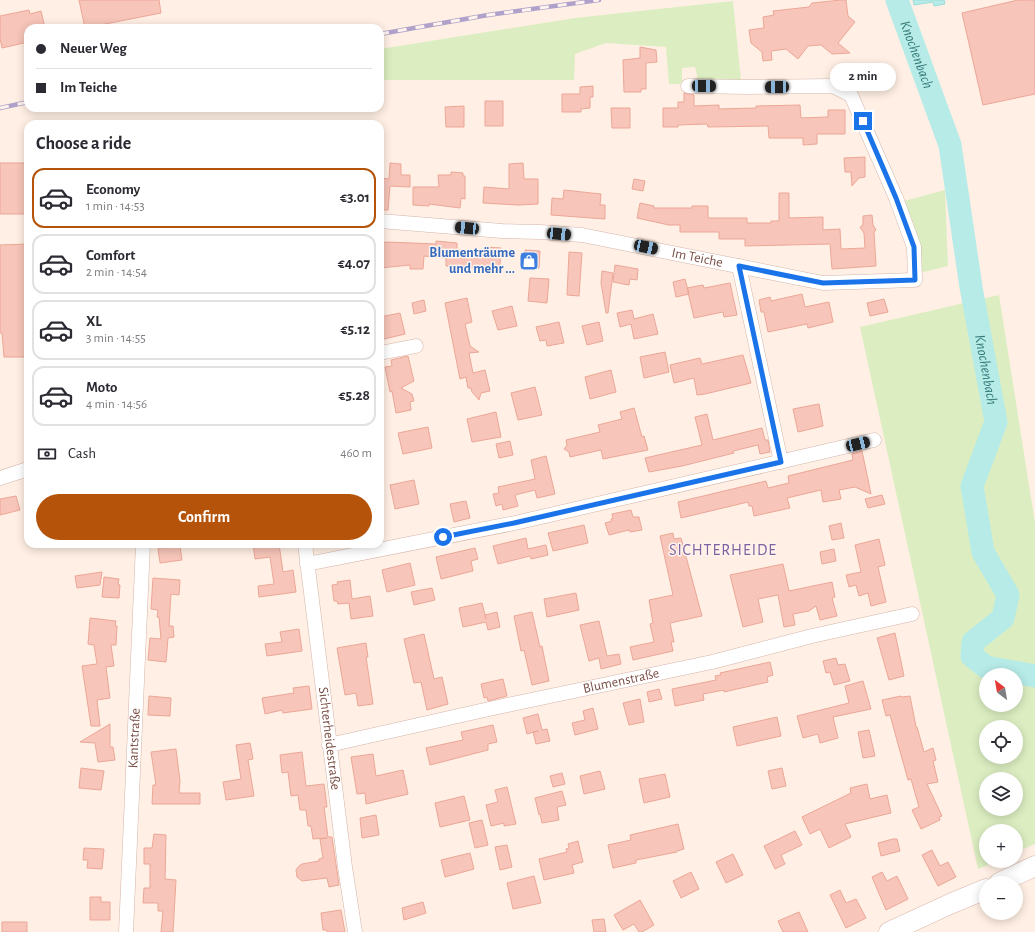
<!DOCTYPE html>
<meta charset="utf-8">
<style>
body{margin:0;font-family:"Alegreya Sans",sans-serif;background:#f7f7f7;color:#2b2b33;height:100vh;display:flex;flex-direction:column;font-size:15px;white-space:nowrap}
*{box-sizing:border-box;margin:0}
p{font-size:13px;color:#7c7c81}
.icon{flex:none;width:22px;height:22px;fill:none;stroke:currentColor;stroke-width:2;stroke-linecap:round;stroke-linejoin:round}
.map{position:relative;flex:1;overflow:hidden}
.side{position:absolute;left:24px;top:120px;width:360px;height:428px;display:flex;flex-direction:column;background:#fff;border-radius:12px;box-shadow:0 2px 10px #0003}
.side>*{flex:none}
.hud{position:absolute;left:24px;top:24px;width:360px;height:88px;border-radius:12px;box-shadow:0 2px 10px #0003;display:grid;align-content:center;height:88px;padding:0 12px;background:#fff}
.needle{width:26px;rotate:329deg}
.fabs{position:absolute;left:979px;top:668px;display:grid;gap:8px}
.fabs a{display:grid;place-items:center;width:44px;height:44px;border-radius:50%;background:#fff;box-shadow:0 2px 10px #0003;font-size:20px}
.end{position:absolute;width:18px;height:18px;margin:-9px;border:5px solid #1a73e8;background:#fff;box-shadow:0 0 0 2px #fff}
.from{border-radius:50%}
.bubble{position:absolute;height:28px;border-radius:14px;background:#fff;box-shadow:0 2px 10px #0003;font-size:13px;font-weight:600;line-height:28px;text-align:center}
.car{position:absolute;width:12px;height:24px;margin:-12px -6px;border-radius:5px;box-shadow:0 0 3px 1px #0007;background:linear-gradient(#222 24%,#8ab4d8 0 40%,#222 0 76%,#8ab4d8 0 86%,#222 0)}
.hud b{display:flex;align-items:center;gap:14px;height:38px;font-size:15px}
.hud b+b{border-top:1px solid #e1e1e2}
.hud i{width:10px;height:10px;background:#2b2b33}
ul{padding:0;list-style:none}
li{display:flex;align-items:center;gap:12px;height:60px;margin:0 8px 6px;padding:0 4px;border:2px solid #e1e1e2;border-radius:12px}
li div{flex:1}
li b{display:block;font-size:15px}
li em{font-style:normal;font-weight:600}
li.on{border-color:#b45309}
li>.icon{width:36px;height:36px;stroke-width:1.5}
h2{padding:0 12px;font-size:18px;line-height:48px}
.pay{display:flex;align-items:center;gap:10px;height:44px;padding:0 12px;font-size:15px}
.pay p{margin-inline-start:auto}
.button{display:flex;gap:8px;margin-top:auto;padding:8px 12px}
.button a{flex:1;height:46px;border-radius:24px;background:#b45309;color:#fff;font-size:16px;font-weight:600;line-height:46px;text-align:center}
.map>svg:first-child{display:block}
</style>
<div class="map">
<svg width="1035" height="932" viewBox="0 0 1035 932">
<rect width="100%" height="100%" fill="#ffefe4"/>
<!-- green -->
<path fill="#dceec1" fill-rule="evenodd" d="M733,1L741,81L699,84L695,67L682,68V81L680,84H669L666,47L606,43L575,54L574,80H380V49L575,18Z
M945,190L948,266L924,272L922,271L920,248L904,201Z
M999,295L1035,523V844L1016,852V831H986V861H997L978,869L860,327ZM986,675H1016V705H986ZM986,727H1016V757H986ZM986,779H1016V809H986Z"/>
<!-- water -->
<path fill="#b6ebe8" stroke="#9bdedb" d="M913,0H944L945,4L934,6L933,2L914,5Z"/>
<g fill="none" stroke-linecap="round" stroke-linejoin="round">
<!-- river -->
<path stroke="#b6ebe8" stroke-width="23" id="s1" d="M897,0L950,145L971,287L996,422L972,486L983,552L1008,595L1003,618L973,642L972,656L986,667L1035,676"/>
</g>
<!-- building -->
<path fill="#f7c5b9" stroke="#eca797" d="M79,0H159L161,13L85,28Z
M841,0H846L848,16L855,22L838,43L850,53L832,54L821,45L808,46L798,59L786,49L771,51L772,60L763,61L762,52L751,43L749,30L764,28L763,17L774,15L773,11L809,7L812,3Z
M1018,0H1035V94L983,105L962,13Z
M29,10L30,14L41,11L45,28H28V42L2,48L0,38V16Z
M640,47L656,50L657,62L646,63V89H641V92H624L623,60L640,58Z
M593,86V97H590V108L581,109V112H562V94H580V87Z
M684,93L694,95V106L719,105V109L756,108V106L800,105L801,118L828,117V110H845V134H817V144L803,145V138H769L768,126L708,127L707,124L678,125V127H663V108H678V102H684Z
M485,101H503V126H485Z
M464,106V127H446L445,107Z
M611,108H630V128H612Z
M865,157V177L859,178L852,186L851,172H845L844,158Z
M0,163H28V214H0Z
M390,163L401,164V175H410V187L390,186L388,210H380V178L389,179Z
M523,163L524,179H538V204L518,205L483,203L484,187L509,189V164Z
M451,172L463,173V176H465V199L461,198L460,208L429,204V206L413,205V187H439L438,175H451Z
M634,179L645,181L643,191L632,189Z
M564,190L601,194L600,205H605V219L551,215L552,198L563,199Z
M779,193H789V218L823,217V230L840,229L841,249L865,248L864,233L860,227L863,225V216L872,215L873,225L876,230L874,232L876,266L832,269L830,244L745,246V239H719V232H680V225H669L637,218L640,203L654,206V208H692V206H708V218H747V223H771V221H779Z
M436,241L457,243V250H461L460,256L482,257V251L484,252L485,247L501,248L500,266L491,265L490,269L446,266V258L424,256L423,269H410V265L380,268V243L388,242L436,244Z
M28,244V357H4L2,333H0V245Z
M525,250L540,251L539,268L525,267Z
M569,252L582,253L579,296L567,295Z
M615,265L638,269L637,280L630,279L629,285L613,282Z
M602,271L613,273L608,313H606L601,283Z
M530,278L549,279L547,303L528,301Z
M685,279L689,294L676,297L673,282Z
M730,283L737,315L724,317L723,312L694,318L687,288L703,285L704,288Z
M802,294L805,307L829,302L833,322L808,328L807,324L768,332L764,312H761L759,300L770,297L771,301Z
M467,298L472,322L465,324L470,346L479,352L469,353L473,373L485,370L490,391L481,393L479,400L472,392L471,388H468L466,377L460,379L445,303Z
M884,299L888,312L870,316L867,303Z
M424,300L426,311L414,314L412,303Z
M512,306L517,326L498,330L492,311Z
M632,310L634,319L653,314L658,334L634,339L631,324L620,327L617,313Z
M400,313L405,334L380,340V317Z
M559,322L564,343L547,346L546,340L540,341L536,327Z
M599,322L603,341L587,345L582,326Z
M665,352L669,372L644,378L640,357Z
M743,355L751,383L705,394L697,395L694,378L674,383L670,365L700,358L702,364Z
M408,356L414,381L401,388L412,394L414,401L410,402L411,410L396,413L392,391L390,392L385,367L392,366L391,360Z
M611,370L616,392L590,399L585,377Z
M535,387L542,415L518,420L511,393Z
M819,404L823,426L798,432L793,409Z
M634,408L642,437L644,436L648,450L603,459L601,450L570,457L569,452L564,449L567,445L566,440L600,432L598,425L622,419L620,412Z
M496,412L501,437L472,442L467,419Z
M707,414L713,440L762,428L765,440H768L770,452L760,454L758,445L733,451L734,453L682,466L649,472L645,458L702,445L695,417Z
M428,427L432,448L403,454L398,433Z
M510,441L513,455L499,458L496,444Z
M862,451L871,494L855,487L839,490L841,499L823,502L821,490L787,498L790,508L754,516L752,506H749L748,502L681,518L678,502L766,481L768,488L789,483L788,476L853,460L852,454Z
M546,456L555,494L537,498L535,490L515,495L518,506L503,510L502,504L496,506L493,494L499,493L498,487L535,479L531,460Z
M414,480L419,504L395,509L390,485Z
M882,495L885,504L868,508L865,499Z
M16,496L20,510L0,515V499Z
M466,501L470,518L454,522L450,504Z
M631,510L633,517H639L642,530L630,532L629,530L609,535L605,523L612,521L611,519L613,518L612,514Z
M841,523L844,538L832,540L829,526Z
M584,525L588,543L553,551L548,533Z
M673,533L674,539L681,538L702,616L670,623L674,642H671L673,651L633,660L630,647L654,642L650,624L653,623L649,600L673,595L660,536Z
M526,538L528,549L546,545L548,555L531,559L530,556L498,564L493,546Z
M879,539L885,565L878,567L886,602L871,606L868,593L859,596L856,585L849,587L846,575L861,572L855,545Z
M159,544H171L172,547L180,546L182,560L160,563L158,549H160Z
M253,544H279L283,572L293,570L296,592L259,597L258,586L274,584L270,557L255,559Z
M475,548L478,559L471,561L473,571L441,579L436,557Z
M834,549L836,561L822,564L820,552Z
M410,563L415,585L387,592L382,570Z
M783,564L789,591L832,582L835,597L832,598L837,616L820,620L816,606L809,611L793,614L795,625L784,627L778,595L758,599L763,622L743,627L730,575Z
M102,572L100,585L77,588L75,576Z
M104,577L119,579L118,584L120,585L119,598L102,597Z
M153,578L180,580L179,595L171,594L169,626H173L174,637L168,638L166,662L148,660L150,638L161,639L159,617H157L158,610L151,609Z
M350,580L352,599L370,596L373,616L351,619L349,603L338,604L337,601H334L332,585L338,584L337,582Z
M432,588L435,600L414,605L411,592Z
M576,593L579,610L547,617L544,599Z
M482,603L486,619L485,615L497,612L500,627L488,630L486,622L463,627L459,608Z
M532,612L540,647L542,646L549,681L532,685L524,650L521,651L514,616Z
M90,618L116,621L115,626H117L116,645H111L114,666L106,667L110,698L97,700L100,726H91L82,666L97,664L94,645L88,644Z
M599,621L607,656L619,654L621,664L601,669L599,658L589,661L580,625Z
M299,629L302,651L267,656L265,644L282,642L280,632Z
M895,633L904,676L889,680L877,638Z
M424,634L434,679L442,677L448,704L427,710L421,682L414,683L404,639Z
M366,643L368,657H366L373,704L358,706L356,693L345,695L337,648Z
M836,658L838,665L845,664L850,681L834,685L830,672L826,673L823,661Z
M770,662L773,675L767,677L768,682L724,692V690L703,694L704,700L675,706L672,689L716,680L715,676L721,675L720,673Z
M503,679L507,696L488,701L487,697L484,698L481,684Z
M863,681L871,709L833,717L838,738L820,743L818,734L803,738L797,716L849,703L845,686Z
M309,686L312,709L283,713L282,710L265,714L262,698L294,693L293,688Z
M659,689L662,699L649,702L647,692Z
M149,696L171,698L170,716L148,715Z
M901,696L902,697L910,696L916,727H917L924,752L933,748L936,760L933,761L938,782L927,784L942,816L939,817L940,820L921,829L912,810L919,807L911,779L908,780L890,715L886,716L882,700Z
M640,699L644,722L629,725L623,703Z
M593,708L598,729L575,735L572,723L585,720L583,711Z
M538,714L542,730L547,729L550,741L536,744L533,732L538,731L527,734L523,718Z
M777,717L781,736L737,746L733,727Z
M110,724V747H113L115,760L98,762L95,743L80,742Z
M493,725L497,742L488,744V750L430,765L426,748L463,740L461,732Z
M869,730L875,756L863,758L858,732Z
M250,743L253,759L248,760L254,796L226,800L223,782L241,779L236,745Z
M176,749L180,781L179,793H200V804H152L153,785H156L151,752Z
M302,752L306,786L324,784L327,807H324L328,837H332L339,885L329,887L327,878L302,881L297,877L296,870L299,866L302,864L319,861V859L323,858L320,839L327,838L313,839L311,826H308L306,810H300L298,795L291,796L288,772L282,773L280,755Z
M373,754L376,776L403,770L408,794L366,804L365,793L357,794L351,757Z
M81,768L104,771L101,790L79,788Z
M782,768L786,786L772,789L768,771Z
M600,771L605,789L584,794L580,776Z
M562,773L565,784L553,787L550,776Z
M665,774L670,797L644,803L639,779Z
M867,784L870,799L887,795L891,813L845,824L851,837L829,848L820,829L810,834L802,817L851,793L850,788Z
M507,787L516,824L504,826V823L491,826L486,805L498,802L495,790Z
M562,791L566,805L557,807L559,820L542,823L540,814L539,815L535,798Z
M464,796L470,820L440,827L435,803Z
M376,815L379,835L362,838L360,818Z
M482,820L488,845L475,848L469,823Z
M678,824L684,849L677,851V852L636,860V863L613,868L608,845L631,840L630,835Z
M795,831L802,845L781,855L785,864L775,869L764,846Z
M154,834L166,835L165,879L176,880L173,932H161L163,911H158V903H143L144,888H150V864H144V848H152Z
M893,839H897L900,851L881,856L878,843Z
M578,841L583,862L572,865L574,873L544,880L539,859L567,852L566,849L569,848L568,844Z
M507,845L512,867L500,870L495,847Z
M84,848L104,849L102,869L87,868L88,860H83Z
M932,850L940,866L948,862L956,877L938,886L922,855Z
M470,853L474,869L445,877L441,860Z
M733,854L743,875L726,883L716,862Z
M691,872L699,889L681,898L673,881Z
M882,872L887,881L897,876L908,899L886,910L872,877Z
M534,876L541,903L513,909L507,883Z
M840,890L846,903L856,899L866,918L846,928L830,895Z
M90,897H101V902H110V920H90Z
M640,900L654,925L642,932H639L634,924L623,930L614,915Z
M423,902L426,913L404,920L402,908Z
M341,910L345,932H327V930H323L321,913Z
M799,912L808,932H783L778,921Z
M604,919L606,932H594L592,920Z
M2,922H27V932H2Z"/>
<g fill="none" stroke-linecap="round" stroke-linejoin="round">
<defs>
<g id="street">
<path id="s2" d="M380,221L502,231L540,232L582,235L823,283L915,280L914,247L896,198L851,95L833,86L749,87L688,86"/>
<path d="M739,266L781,462"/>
<path d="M380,353L416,346"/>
<path d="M0,478L28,469"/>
<path id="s3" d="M305,544L345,867L355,932"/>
<path d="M307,564L515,523L874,440"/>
<path id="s4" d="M329,745L498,707L712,662L812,636L912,614"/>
<path id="s5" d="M126,932L143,544"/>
</g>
<path id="secondary" d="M999,883L1035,866
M889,932L950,904L986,889"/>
</defs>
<!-- street casing -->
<use href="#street" stroke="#d4b6ab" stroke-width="15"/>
<!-- secondary casing -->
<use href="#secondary" stroke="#dab6ab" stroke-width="21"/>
<!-- street -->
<use href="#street" stroke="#fff" stroke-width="14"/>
<!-- secondary -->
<use href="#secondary" stroke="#fff" stroke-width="20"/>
<defs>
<path id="rail" d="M380,34L488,15L599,0
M0,108L28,102"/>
</defs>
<!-- rail casing -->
<use href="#rail" stroke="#afa1ca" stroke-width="4.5"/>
<!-- rail -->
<use href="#rail" stroke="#fff4ed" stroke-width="3" stroke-dasharray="9" stroke-linecap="butt"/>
</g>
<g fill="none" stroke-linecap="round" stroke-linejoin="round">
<!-- route -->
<path stroke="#1a73e8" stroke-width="5" d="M443,537L514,523L781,462L739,266L823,283L915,280L914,247L896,198L863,121"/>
</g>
<!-- icons -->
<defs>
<symbol id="shop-square" viewBox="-11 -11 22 22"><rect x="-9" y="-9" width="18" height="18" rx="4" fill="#3f7fe0" stroke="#fff4ed"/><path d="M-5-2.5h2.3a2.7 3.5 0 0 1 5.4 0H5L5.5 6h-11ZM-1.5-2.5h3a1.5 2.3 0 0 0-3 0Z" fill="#fff"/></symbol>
</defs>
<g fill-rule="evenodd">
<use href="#shop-square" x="518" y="250" width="22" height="22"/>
</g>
<g text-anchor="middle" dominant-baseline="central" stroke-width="3" stroke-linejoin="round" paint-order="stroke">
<!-- shop labels -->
<g font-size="14" font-weight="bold" fill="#366cbe" stroke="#fff4ed" text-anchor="end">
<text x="515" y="253">Blumenträume<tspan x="515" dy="16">und mehr ...</tspan></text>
</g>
<!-- street labels -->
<g font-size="14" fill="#7a4f46" stroke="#fff4ed">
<text stroke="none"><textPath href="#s2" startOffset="320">Im Teiche</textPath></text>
<text stroke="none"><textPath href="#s4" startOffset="299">Blumenstraße</textPath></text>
<text stroke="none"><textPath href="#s5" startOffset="194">Kantstraße</textPath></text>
<text stroke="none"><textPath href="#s3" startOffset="196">Sichterheidestraße</textPath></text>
</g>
<!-- water labels -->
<g font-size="15" font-style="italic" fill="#357a78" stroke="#fff4ed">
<text stroke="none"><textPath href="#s1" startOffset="58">Knochenbach</textPath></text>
<text stroke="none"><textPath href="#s1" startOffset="382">Knochenbach</textPath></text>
</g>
<!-- quarter labels -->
<g font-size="16" letter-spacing="1" fill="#7e619e" stroke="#fff4ed">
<text x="723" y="550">SICHTERHEIDE</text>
</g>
</g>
</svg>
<div class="fabs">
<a><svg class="needle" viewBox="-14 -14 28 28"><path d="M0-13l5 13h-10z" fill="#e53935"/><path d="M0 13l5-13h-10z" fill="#7c7c81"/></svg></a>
<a><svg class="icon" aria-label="locate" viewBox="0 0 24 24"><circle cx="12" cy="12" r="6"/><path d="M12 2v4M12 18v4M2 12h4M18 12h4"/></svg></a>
<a><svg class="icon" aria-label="layers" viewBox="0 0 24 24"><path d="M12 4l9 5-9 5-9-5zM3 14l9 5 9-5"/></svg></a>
<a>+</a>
<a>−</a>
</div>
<i class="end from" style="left:443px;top:537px"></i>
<i class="end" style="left:863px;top:121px"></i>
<div class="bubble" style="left:830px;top:63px;width:66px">2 min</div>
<i class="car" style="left:704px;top:86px;rotate:91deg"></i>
<i class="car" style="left:777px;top:87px;rotate:269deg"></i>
<i class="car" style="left:467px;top:228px;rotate:275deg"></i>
<i class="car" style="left:559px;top:234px;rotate:95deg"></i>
<i class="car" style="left:646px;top:247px;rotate:102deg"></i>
<i class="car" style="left:858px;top:444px;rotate:77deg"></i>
<div class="hud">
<b><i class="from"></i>Neuer Weg</b>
<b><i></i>Im Teiche</b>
</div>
<section class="side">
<h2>Choose a ride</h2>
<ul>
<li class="on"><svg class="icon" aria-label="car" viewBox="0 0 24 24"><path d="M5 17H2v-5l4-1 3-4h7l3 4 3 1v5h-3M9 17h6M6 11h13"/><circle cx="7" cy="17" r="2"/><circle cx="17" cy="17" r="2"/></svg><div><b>Economy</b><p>1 min · 14:53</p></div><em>€3.01</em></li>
<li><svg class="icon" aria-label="car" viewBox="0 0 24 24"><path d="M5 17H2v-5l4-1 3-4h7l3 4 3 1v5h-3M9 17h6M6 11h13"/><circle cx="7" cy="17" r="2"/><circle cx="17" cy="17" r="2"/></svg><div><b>Comfort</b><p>2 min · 14:54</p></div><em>€4.07</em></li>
<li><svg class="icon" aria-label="car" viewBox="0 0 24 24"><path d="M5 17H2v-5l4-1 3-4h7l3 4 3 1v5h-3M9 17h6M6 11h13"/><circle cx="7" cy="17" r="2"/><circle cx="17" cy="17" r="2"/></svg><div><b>XL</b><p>3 min · 14:55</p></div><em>€5.12</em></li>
<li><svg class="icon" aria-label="car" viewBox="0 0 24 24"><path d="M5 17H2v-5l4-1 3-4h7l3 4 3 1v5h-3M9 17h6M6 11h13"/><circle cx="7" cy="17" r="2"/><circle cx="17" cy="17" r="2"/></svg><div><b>Moto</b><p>4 min · 14:56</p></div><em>€5.28</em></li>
</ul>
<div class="pay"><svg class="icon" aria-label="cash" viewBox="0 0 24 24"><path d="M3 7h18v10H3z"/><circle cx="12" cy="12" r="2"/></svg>Cash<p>460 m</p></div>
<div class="button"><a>Confirm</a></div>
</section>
</div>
